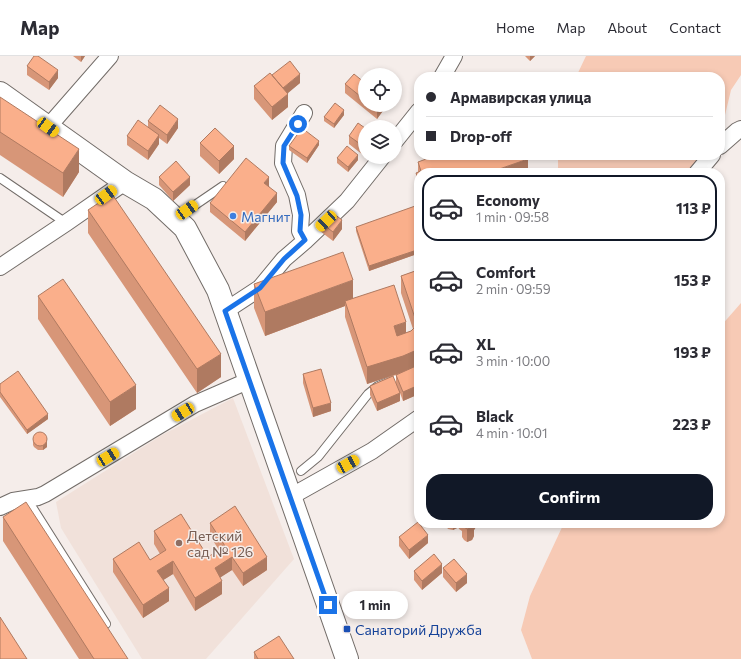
<!DOCTYPE html>
<meta charset="utf-8">
<style>
body{margin:0;font-family:Commissioner,sans-serif;background:#f7f7f7;color:#2b2b33;height:100vh;display:flex;flex-direction:column;font-size:15px;white-space:nowrap}
*{box-sizing:border-box;margin:0}
p{font-size:13px;color:#7c7c81}
.icon{flex:none;width:22px;height:22px;fill:none;stroke:currentColor;stroke-width:2;stroke-linecap:round;stroke-linejoin:round}
.map{position:relative;flex:1;overflow:hidden}
.sheet{position:absolute;left:414px;top:112px;width:311px;height:360px;display:flex;flex-direction:column;background:#fff;border-radius:16px;box-shadow:0 2px 6px #0003}
.sheet>*{flex:none}
.banner{position:absolute;left:414px;top:16px;width:311px;height:88px;border-radius:16px;box-shadow:0 2px 6px #0003;display:grid;align-content:center;height:88px;padding:0 12px;background:#fff}
.buttons{position:absolute;left:358px;top:12px;display:grid;gap:8px}
.buttons a{display:grid;place-items:center;width:44px;height:44px;border-radius:50%;background:#fff;box-shadow:0 2px 6px #0003;font-size:20px}
.end{position:absolute;width:18px;height:18px;margin:-9px;border:5px solid #1a73e8;background:#fff;box-shadow:0 0 0 2px #fff}
.from{border-radius:50%}
.bubble{position:absolute;height:28px;border-radius:14px;background:#fff;box-shadow:0 2px 6px #0003;font-size:13px;font-weight:700;line-height:28px;text-align:center}
.car{position:absolute;width:12px;height:24px;margin:-12px -6px;border-radius:5px;box-shadow:0 0 3px 1px #0007;background:linear-gradient(#f5c518 24%,#345 0 40%,#f5c518 0 76%,#345 0 86%,#f5c518 0)}
.banner b{display:flex;align-items:center;gap:14px;height:38px;font-size:15px}
.banner b+b{border-top:1px solid #e1e1e2}
.banner i{width:10px;height:10px;background:#2b2b33}
ul{padding:7px 0 0;list-style:none}
li{display:flex;align-items:center;gap:12px;height:66px;margin:0 8px 6px;padding:0 4px;border:2px solid transparent;border-radius:16px}
li div{flex:1}
li b{display:block;font-size:15px}
li em{font-style:normal;font-weight:700}
li.on{border-color:#111827}
li>.icon{width:36px;height:36px;stroke-width:1.5}
.action{display:flex;gap:8px;margin-top:auto;padding:8px 12px}
.action a{flex:1;height:46px;border-radius:16px;background:#111827;color:#fff;font-size:16px;font-weight:700;line-height:46px;text-align:center}
header{display:flex;align-items:center;gap:24px;box-sizing:border-box;height:56px;padding:0 20px;background:#fff;border-bottom:1px solid #e1e1e2}
header strong{font-size:19px}
nav{display:flex;gap:22px;margin-inline-start:auto;font-size:14px}
.map>svg:first-child{display:block}
</style>
<header>
<strong>Map</strong>
<nav><a>Home</a><a>Map</a><a>About</a><a>Contact</a></nav>
</header>
<div class="map">
<svg width="741" height="603" viewBox="0 0 741 603">
<rect width="100%" height="100%" fill="#f5edea"/>
<!-- built -->
<path fill="#f1e1da" d="M233,342L294,503L206,603H142L61,472L56,446L162,379Z"/>
<!-- green -->
<path fill="#f7cab5" d="M586,0H741V19L731,34L720,80V21H576Z
M558,99H706L689,117H558Z
M741,247V603H532L521,574L530,540L564,467H720V271Z"/>
<g fill="none" stroke-linecap="round" stroke-linejoin="round">
<defs>
<path id="service" d="M0,122L66,167
M176,162L223,130
M301,415L318,401L368,338L378,330L419,313
M27,443L106,568"/>
<path id="minor" d="M442,21L454,0
M304,57L284,90L283,107L297,139L301,159L300,175L305,185
M48,71L110,0
M395,85L419,55
M720,90L737,75L741,73
M697,117L712,99
M0,211L66,167L125,126
M225,255L260,232L284,203L305,185L347,145L382,101
M290,441L372,395L419,362
M0,451L13,445L38,441L45,438L195,348L250,324"/>
<path id="secondary" d="M0,37L125,126L154,143L185,172L218,234L347,603"/>
</defs>
<!-- service casing -->
<use href="#service" stroke="#726c68" stroke-width="10"/>
<!-- minor casing -->
<use href="#minor" stroke="#726c68" stroke-width="18"/>
<!-- secondary casing -->
<use href="#secondary" stroke="#726c68" stroke-width="24"/>
<!-- service -->
<use href="#service" stroke="#fff" stroke-width="8"/>
<!-- minor -->
<use href="#minor" stroke="#fff" stroke-width="16"/>
<!-- secondary -->
<use href="#secondary" stroke="#fff" stroke-width="22"/>
</g>
<!-- wall -->
<path fill="#d79678" fill-rule="evenodd" d="M73,0H85L81,6Z
M525,0H535L530,5Z
M27,10L58,22L49,34L27,19Z
M272,19L300,27L287,37L288,51L272,64L254,43V30Z
M365,27V49H385V52L377,63L345,37V28Z
M0,41L79,116L63,141L0,99Z
M344,59L334,72L324,65V61Z
M148,65L178,72L167,88L159,82V88L148,104L127,89V80L148,72Z
M365,72V97L363,99L349,88V80Z
M200,87L234,103L219,118L200,100Z
M319,89L307,107L289,94V90Z
M337,102L358,104L348,116L337,107Z
M418,106L528,117H419V148L416,141V117H418Z
M159,121L190,129L173,145L159,129Z
M269,130L277,146L245,185L210,156V147Z
M419,153V205L417,198L369,215L356,175V171Z
M88,154L221,321L197,337L88,177Z
M320,166L342,173L333,185L320,175Z
M418,214L416,311L419,317V338L403,345L400,337V345L377,355L370,339V330L391,320L367,328L345,261V250L265,280L254,252V228L353,242L406,277L411,275L413,273L401,237V220ZM399,318L396,319V328L393,320Z
M38,240L136,353L110,370L38,263Z
M303,318L331,355L313,361L303,327Z
M0,328L48,363L27,378L0,341Z
M33,385L47,386V391L43,394H38L34,391L33,389Z
M3,461L128,603H79L3,485Z
M210,467L267,514L243,530L232,514L220,521L222,538L195,555L173,518L163,524L169,545L143,562L113,516V503L150,504L160,498L154,488V475L208,501L219,494L210,480Z
M446,467H477L476,471L474,474V480L472,484L467,486L464,484L462,481V475L459,473L458,470L457,472L453,474L448,473L446,470Z
M399,481L428,487L409,503L399,490Z
M443,512L467,527L456,536L443,521Z
M414,515L442,517L422,534L414,524Z
M254,596L294,603H254Z"/>
<!-- shaded-wall -->
<path fill="#af7a61" d="M81,0H85L81,6Z
M530,0H535L530,5Z
M58,14V22L49,34V26Z
M300,18V27L281,43V34Z
M288,38V51L272,64V51Z
M381,49H385V52L377,63V54Z
M344,54V59L334,72V68Z
M178,63V72L167,88V79Z
M159,79V88L148,104V95Z
M319,85V89L307,107V102Z
M365,88V97L363,99V90Z
M234,90V103L219,118V105Z
M79,93V116L63,141V117Z
M358,99V104L348,116V111Z
M528,103V117H488Z
M190,121V129L173,145V136Z
M269,121V130L264,135V127Z
M277,137V146L245,185V176Z
M342,164V173L333,185V176Z
M417,194V198L369,215V210Z
M353,224V247L345,245V250L265,280V256Z
M406,266V283L394,287V270Z
M419,293V310L403,316L367,328V311Z
M221,298V321L197,337V313Z
M136,329V353L110,370V346Z
M419,329V338L403,345V336Z
M400,337V345L377,355V347Z
M331,347V355L313,361V352Z
M48,358V363L27,378V374Z
M47,382V391L43,394V390Z
M453,467H458V470L457,472L453,474Z
M472,467H477L476,471L474,474V480L472,484L467,486V473Z
M428,479V487L409,503V494Z
M232,501V514L215,525V512Z
M267,501V514L243,530V517Z
M173,505V518L157,528V515Z
M442,508V517L422,534V525Z
M467,518V527L456,536V527Z
M222,525V538L195,555V542Z
M169,532V545L143,562V549Z"/>
<!-- building -->
<path fill="#faaf8b" stroke="#af7a61" d="M34,0H38L58,14L49,26L27,10Z
M290,5L300,18L283,32L272,19Z
M270,17L288,38L272,51L254,30Z
M354,18L365,27V44L345,28Z
M0,41L79,93L63,117L0,76Z
M335,47L344,54L334,68L324,61Z
M160,49L178,63L167,79L148,65Z
M371,49H381L377,54Z
M138,64L159,79L148,95L127,80Z
M358,67L365,72V88L363,90L349,80Z
M215,72L234,90L219,105L200,87Z
M302,72L319,85L307,102L289,90Z
M347,90L358,99L348,111L337,102Z
M437,99H526L528,103L488,117H419V124L416,117L421,115L418,106Z
M246,102L269,121L264,127L277,137L245,176L210,147Z
M176,105L190,121L173,136L159,121Z
M112,138L221,298L197,313L88,154Z
M418,149L419,153V190L417,191V194L369,210L356,171Z
M329,154L342,164L333,176L320,166Z
M419,190V196L417,191Z
M343,196L353,224L265,256L254,228Z
M418,214L419,218V293L403,300L367,311L345,245L394,229L406,266L394,270L397,280L411,275L415,271V262L401,220Z
M63,223L136,329L110,346L38,240Z
M416,310L419,317V329L403,336L396,319Z
M321,313L331,347L313,352L303,318Z
M18,315L48,358L27,374L0,336V328Z
M393,320L400,337L377,347L370,330Z
M33 383a7 7 0 1 1 14 0a7 7 0 1 1-14 0Z
M26,446L128,603H94L3,461Z
M235,450L267,501L243,517L232,501L215,512L222,525L195,542L173,505L157,515L169,532L143,549L113,503L139,486L150,504L166,494L154,475L181,458L208,501L225,490L210,467Z
M418,466L428,479L409,494L399,481Z
M463,467H474L472,471L467,473L464,471L462,468Z
M434,498L442,508L422,525L414,515Z
M454,503L467,518L456,527L443,512Z
M0,561L27,603H0Z
M279,580L294,603H258L254,596Z"/>
<g fill="none" stroke-linecap="round" stroke-linejoin="round">
<!-- route -->
<path stroke="#1a73e8" stroke-width="5" d="M298,68L284,90L283,107L297,140L301,159L300,175L305,184L284,203L260,232L225,255L328,549"/>
</g>
<!-- markers -->
<circle fill="#3f7fe0" stroke="#f5edea" stroke-width="1.5" cx="233" cy="160" r="4"/>
<circle fill="#8d6e63" stroke="#f5edea" stroke-width="1.5" cx="179" cy="487" r="4"/>
<rect fill="#1a4fb4" stroke="#f5edea" stroke-width="1.5" x="343" y="569" width="8" height="8" rx="2"/>
<g text-anchor="middle" dominant-baseline="central" stroke-width="3" stroke-linejoin="round" paint-order="stroke">
<!-- shop labels -->
<g font-size="14" fill="#366cbe" stroke="#f5edea" text-anchor="start">
<text x="241" y="160">Магнит</text>
</g>
<!-- education labels -->
<g font-size="14" fill="#785e54" stroke="#f5edea" text-anchor="start">
<text x="187" y="479">Детский<tspan x="187" dy="16">сад № 126</tspan></text>
</g>
<!-- transit labels -->
<g font-size="14" fill="#164399" stroke="#f5edea" text-anchor="start">
<text x="355" y="573">Санаторий Дружба</text>
</g>
</g>
</svg>
<div class="buttons">
<a><svg class="icon" aria-label="locate" viewBox="0 0 24 24"><circle cx="12" cy="12" r="6"/><path d="M12 2v4M12 18v4M2 12h4M18 12h4"/></svg></a>
<a><svg class="icon" aria-label="layers" viewBox="0 0 24 24"><path d="M12 4l9 5-9 5-9-5zM3 14l9 5 9-5"/></svg></a>
</div>
<i class="end from" style="left:298px;top:68px"></i>
<i class="end" style="left:328px;top:549px"></i>
<div class="bubble" style="left:342px;top:535px;width:66px">1 min</div>
<i class="car" style="left:48px;top:71px;rotate:126deg"></i>
<i class="car" style="left:106px;top:139px;rotate:54deg"></i>
<i class="car" style="left:187px;top:154px;rotate:56deg"></i>
<i class="car" style="left:326px;top:165px;rotate:227deg"></i>
<i class="car" style="left:183px;top:356px;rotate:239deg"></i>
<i class="car" style="left:108px;top:401px;rotate:59deg"></i>
<i class="car" style="left:348px;top:408px;rotate:61deg"></i>
<div class="banner">
<b><i class="from"></i>Армавирская улица</b>
<b><i></i>Drop-off</b>
</div>
<section class="sheet">
<ul>
<li class="on"><svg class="icon" aria-label="car" viewBox="0 0 24 24"><path d="M5 17H2v-5l4-1 3-4h7l3 4 3 1v5h-3M9 17h6M6 11h13"/><circle cx="7" cy="17" r="2"/><circle cx="17" cy="17" r="2"/></svg><div><b>Economy</b><p>1 min · 09:58</p></div><em>113 ₽</em></li>
<li><svg class="icon" aria-label="car" viewBox="0 0 24 24"><path d="M5 17H2v-5l4-1 3-4h7l3 4 3 1v5h-3M9 17h6M6 11h13"/><circle cx="7" cy="17" r="2"/><circle cx="17" cy="17" r="2"/></svg><div><b>Comfort</b><p>2 min · 09:59</p></div><em>153 ₽</em></li>
<li><svg class="icon" aria-label="car" viewBox="0 0 24 24"><path d="M5 17H2v-5l4-1 3-4h7l3 4 3 1v5h-3M9 17h6M6 11h13"/><circle cx="7" cy="17" r="2"/><circle cx="17" cy="17" r="2"/></svg><div><b>XL</b><p>3 min · 10:00</p></div><em>193 ₽</em></li>
<li><svg class="icon" aria-label="car" viewBox="0 0 24 24"><path d="M5 17H2v-5l4-1 3-4h7l3 4 3 1v5h-3M9 17h6M6 11h13"/><circle cx="7" cy="17" r="2"/><circle cx="17" cy="17" r="2"/></svg><div><b>Black</b><p>4 min · 10:01</p></div><em>223 ₽</em></li>
</ul>
<div class="action"><a>Confirm</a></div>
</section>
</div>
